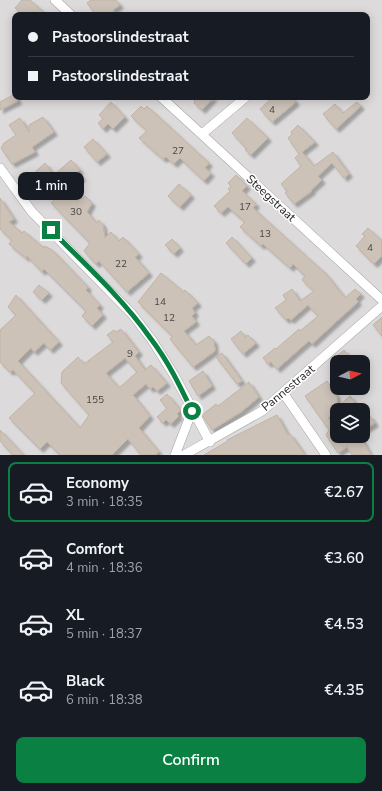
<!DOCTYPE html>
<meta charset="utf-8">
<style>
body{margin:0;font-family:"Nunito Sans",sans-serif;background:#242831;color:#f1f3f6;height:100vh;display:flex;flex-direction:column;font-size:15px;white-space:nowrap}
*{box-sizing:border-box;margin:0}
p{font-size:13px;color:#9ea1a6}
.icon{flex:none;width:22px;height:22px;fill:none;stroke:currentColor;stroke-width:2;stroke-linecap:round;stroke-linejoin:round}
.map{position:relative;height:455px;overflow:hidden}
.sheet{display:flex;flex-direction:column;background:#171b24;flex:1}
.sheet>*{flex:none}
.banner{position:absolute;left:12px;top:12px;width:358px;height:88px;border-radius:8px;box-shadow:0 2px 10px #0003;display:grid;align-content:center;height:88px;padding:0 16px;background:#171b24}
.needle{width:26px;rotate:83deg}
.controls{position:absolute;left:330px;top:355px;display:grid;gap:8px}
.controls a{display:grid;place-items:center;width:40px;height:40px;border-radius:8px;background:#171b24;box-shadow:0 2px 10px #0003;font-size:20px}
.end{position:absolute;width:18px;height:18px;margin:-9px;border:5px solid #0b8043;background:#fff;box-shadow:0 0 0 2px #fff}
.from{border-radius:50%}
.bubble{position:absolute;height:28px;border-radius:8px;background:#171b24;box-shadow:0 2px 10px #0003;font-size:13px;font-weight:600;line-height:28px;text-align:center}
.banner b{display:flex;align-items:center;gap:14px;height:38px;font-size:15px}
.banner b+b{border-top:1px solid #363941}
.banner i{width:10px;height:10px;background:#f1f3f6}
ul{padding:7px 0 0;list-style:none}
li{display:flex;align-items:center;gap:12px;height:60px;margin:0 8px 6px;padding:0 8px;border:2px solid transparent;border-radius:8px}
li div{flex:1}
li b{display:block;font-size:15px}
li em{font-style:normal;font-weight:600}
li.selected{border-color:#0b8043}
li>.icon{width:36px;height:36px;stroke-width:1.5}
.button{display:flex;gap:8px;margin-top:auto;padding:8px 16px}
.button a{flex:1;height:46px;border-radius:8px;background:#0b8043;color:#fff;font-size:16px;font-weight:600;line-height:46px;text-align:center}
.map>svg:first-child{display:block}
</style>
<div class="map">
<svg width="382" height="455" viewBox="0 0 382 455">
<defs>
<filter id="shadow"><feDropShadow dx="3.5" dy="3.5" stdDeviation="1" flood-color="#0004"/></filter>
</defs>
<rect width="100%" height="100%" fill="#f0ece2"/>
<!-- residential -->
<path fill="#dcdada" fill-rule="evenodd" d="M0,0H382V455H0ZM15,15H367V97H15ZM337,362H363V388H337ZM337,410H363V436H337Z"/>
<!-- building -->
<path fill="#ccc2b8" stroke="#c2b3a3" fill-rule="evenodd" filter="url(#shadow)" d="M22,0H30L47,15H22L15,8Z
M91,0H116L120,5L113,10L116,15H96L87,3Z
M15,94L18,101L0,110V102Z
M191,97H214L202,110L194,103L195,101Z
M273,97H292L296,102L272,122L260,109Z
M111,102L125,117L113,129L108,124L103,129L98,123L103,119L99,115Z
M357,102L361,106L336,129L323,114L335,104L343,113Z
M141,106L144,109L147,106L209,163L205,168L211,173L204,181L180,158L174,164L166,157L163,159L139,138L147,131L131,116Z
M43,117L54,132L32,147L35,152L12,164L1,148L4,143L16,135L9,125L20,118L29,132V125Z
M247,118L268,138L251,155L245,150L247,149L232,133Z
M298,125L315,142L302,152L314,166L333,152L349,174L344,178L332,163L318,176L322,180L311,190L312,191L294,204L285,193L287,191L281,184L301,166L295,158L299,154L288,138L292,134L291,132Z
M93,139L107,154L97,162L84,147Z
M71,160L80,170L77,172L82,177L67,191L78,202L85,196L92,203L87,212L97,223L99,220L103,225L105,238L111,232L119,241L123,237L139,254L135,257L149,273L127,292L99,261L96,264L84,251L90,243L51,203L64,190L60,186L46,196L31,176L45,163L54,175Z
M236,175L247,186L242,191L256,204L253,208L326,274L345,298L355,289L361,294L356,299L358,302L338,320L312,344L309,341L303,346L277,369L271,362L268,364L263,358L275,348L276,349L299,329L300,331L318,316L308,305L291,320L288,318L286,320L275,308L286,300L283,295L292,289L300,301L314,291L302,280L305,276L293,264L290,268L263,244L261,246L240,227L245,222L228,207L221,213L214,206L230,191L228,189L231,186L228,183Z
M179,184L191,195L180,207L168,196Z
M0,198L14,219L9,222L22,233L24,231L44,248L45,246L52,250L88,287L86,290L100,305L97,308L103,315L92,326L82,316L86,311L44,269L42,272L27,256L26,258L9,244L12,240L0,229Z
M368,228L382,241V256L374,264L356,246L365,236L362,234Z
M232,237L252,258L246,264L226,243Z
M172,239L180,248L174,254L165,245Z
M161,273L184,292L185,290L198,303L192,308L195,313L192,316L196,322L184,331L196,345L209,336L214,341L215,351L193,367L170,339L173,337L138,302Z
M39,285L49,293L42,300L33,292Z
M16,295L59,342L50,350L44,343L34,352L31,348L18,361L80,428L89,415L61,383L62,372L78,357L84,364L113,342L107,335L114,330L116,332L121,329L139,352L135,356L145,370L151,365L167,383L157,391L153,387L150,389L146,384L133,395L150,416L139,428L159,452L155,455H141L128,439L112,455H60L47,442L40,449L9,418L35,393L13,370L10,372L0,362V330L16,315L8,307ZM125,358L137,372L119,388L106,373Z
M382,317V336L373,325Z
M241,331L245,337L248,335L256,343L243,354L231,339Z
M344,350L354,362H330Z
M222,353L242,381L237,384L216,357Z
M203,371L212,386L198,396L189,381Z
M327,381L337,396V407L350,396L355,402L347,410H337L328,418L337,428V436H360L371,455H352L347,447L338,453L326,435L329,430L305,396Z
M249,382L259,397L241,412L212,430L202,415L216,404L218,406Z
M167,394L181,410L177,414L179,416L171,424L166,420L163,423L157,417L167,408L160,400Z
M277,415L288,435L290,434L305,455H204L228,441L227,440Z
M370,416L375,423L363,431V421Z
M0,430L24,455H13L0,441Z"/>
<g fill="none" stroke-linecap="round" stroke-linejoin="round">
<defs>
<path id="street" d="M55,0L71,15
M161,97L382,300
M202,134L246,97
M0,168L32,212L132,314L152,340L174,375L210,442
M284,394L326,455
M175,455L192,411
M184,455L262,411L382,306"/>
</defs>
<!-- street casing -->
<use href="#street" stroke="#a4a4a4" stroke-width="10"/>
<!-- street -->
<use href="#street" stroke="#fff" stroke-width="9"/>
</g>
<g fill="none" stroke-linecap="round" stroke-linejoin="round">
<!-- route -->
<path stroke="#0b8043" stroke-width="5" d="M51,230C86,265 123,299 151,339C168,361 180,386 192,411"/>
</g>
<g text-anchor="middle" dominant-baseline="central" stroke-width="3" stroke-linejoin="round" paint-order="stroke">
<!-- number labels -->
<g font-size="10" fill="#494644">
<text x="272" y="110">4</text>
<text x="178" y="151">27</text>
<text x="245" y="207">17</text>
<text x="76" y="212">30</text>
<text x="265" y="234">13</text>
<text x="370" y="248">4</text>
<text x="121" y="264">22</text>
<text x="160" y="302">14</text>
<text x="169" y="318">12</text>
<text x="130" y="354">9</text>
<text x="95" y="400">155</text>
</g>
<!-- street labels -->
<g font-size="12" fill="#1d1d1d" stroke="#fff">
<text transform="translate(271 198) rotate(43)">Steegstraat</text>
<text transform="translate(288 388) rotate(-40)">Pannestraat</text>
</g>
</g>
</svg>
<div class="controls">
<a><svg class="needle" viewBox="-14 -14 28 28"><path d="M0-13l5 13h-10z" fill="#e53935"/><path d="M0 13l5-13h-10z" fill="#9ea1a6"/></svg></a>
<a><svg class="icon" aria-label="layers" viewBox="0 0 24 24"><path d="M12 4l9 5-9 5-9-5zM3 14l9 5 9-5"/></svg></a>
</div>
<i class="end from" style="left:192px;top:411px"></i>
<i class="end" style="left:51px;top:230px"></i>
<div class="bubble" style="left:18px;top:172px;width:66px">1 min</div>
<div class="banner">
<b><i class="from"></i>Pastoorslindestraat</b>
<b><i></i>Pastoorslindestraat</b>
</div>
</div>
<section class="sheet">
<ul>
<li class="selected"><svg class="icon" aria-label="car" viewBox="0 0 24 24"><path d="M5 17H2v-5l4-1 3-4h7l3 4 3 1v5h-3M9 17h6M6 11h13"/><circle cx="7" cy="17" r="2"/><circle cx="17" cy="17" r="2"/></svg><div><b>Economy</b><p>3 min · 18:35</p></div><em>€2.67</em></li>
<li><svg class="icon" aria-label="car" viewBox="0 0 24 24"><path d="M5 17H2v-5l4-1 3-4h7l3 4 3 1v5h-3M9 17h6M6 11h13"/><circle cx="7" cy="17" r="2"/><circle cx="17" cy="17" r="2"/></svg><div><b>Comfort</b><p>4 min · 18:36</p></div><em>€3.60</em></li>
<li><svg class="icon" aria-label="car" viewBox="0 0 24 24"><path d="M5 17H2v-5l4-1 3-4h7l3 4 3 1v5h-3M9 17h6M6 11h13"/><circle cx="7" cy="17" r="2"/><circle cx="17" cy="17" r="2"/></svg><div><b>XL</b><p>5 min · 18:37</p></div><em>€4.53</em></li>
<li><svg class="icon" aria-label="car" viewBox="0 0 24 24"><path d="M5 17H2v-5l4-1 3-4h7l3 4 3 1v5h-3M9 17h6M6 11h13"/><circle cx="7" cy="17" r="2"/><circle cx="17" cy="17" r="2"/></svg><div><b>Black</b><p>6 min · 18:38</p></div><em>€4.35</em></li>
</ul>
<div class="button"><a>Confirm</a></div>
</section>
